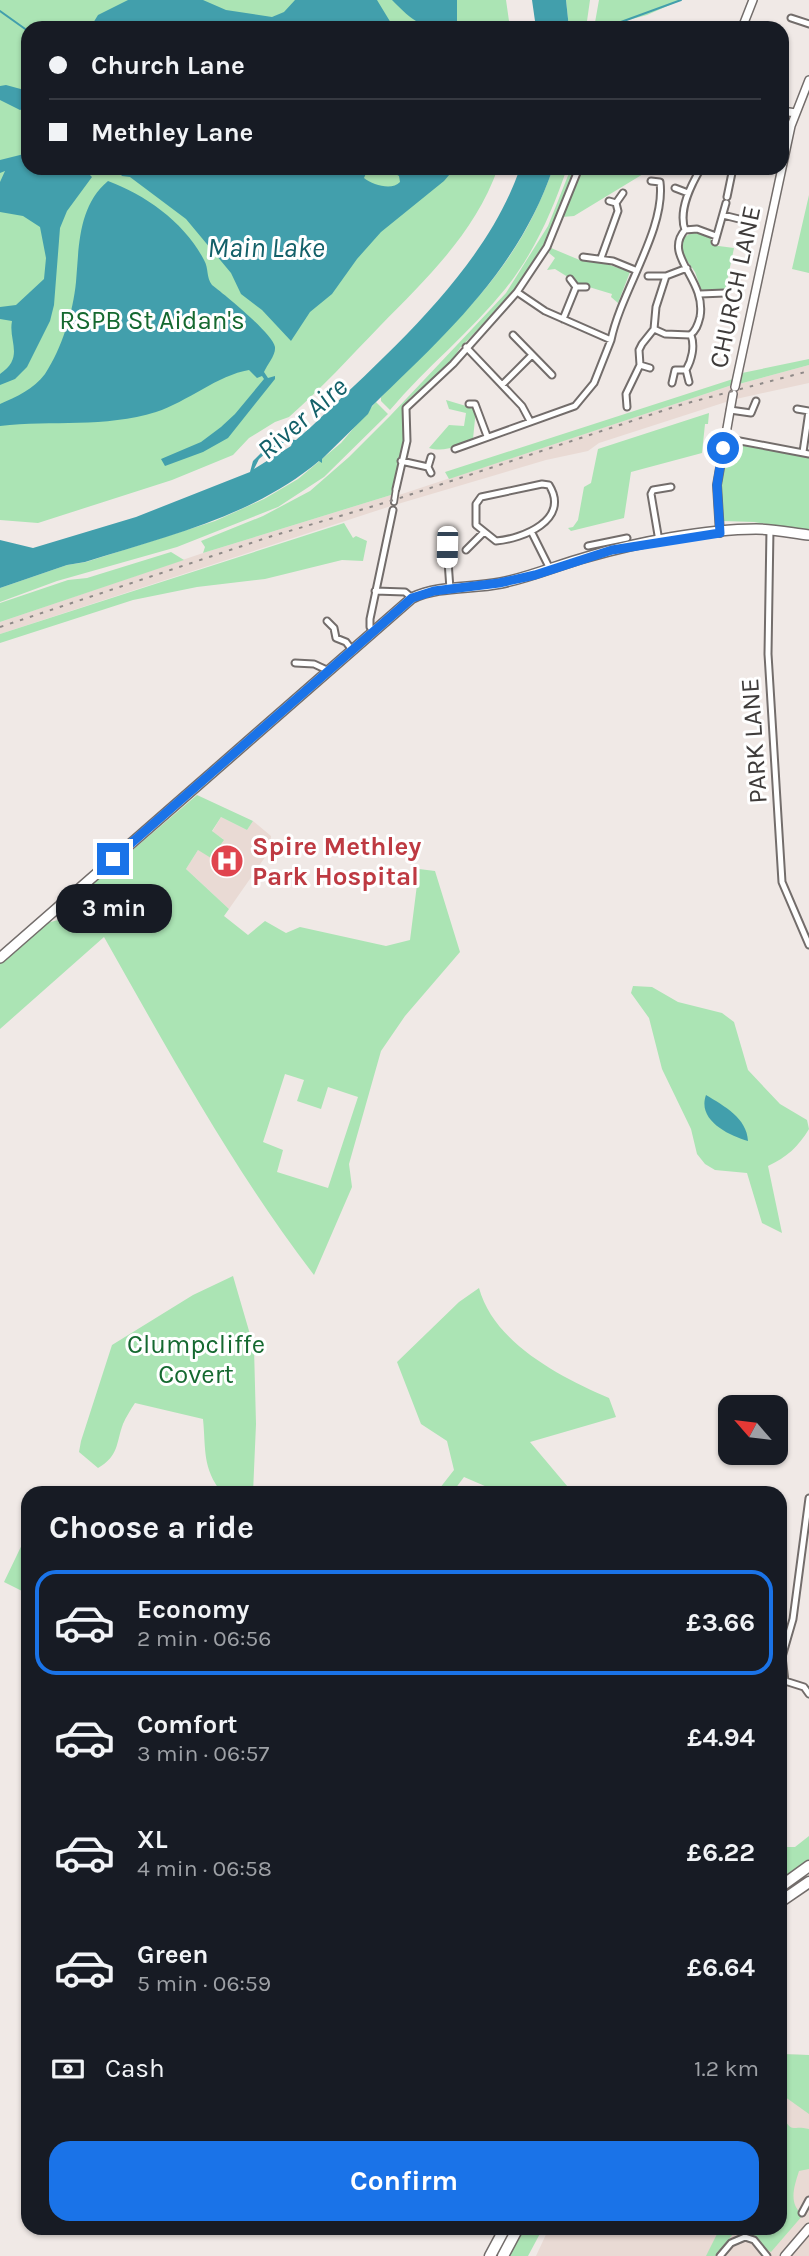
<!DOCTYPE html>
<meta charset="utf-8">
<style>
body{margin:0;font-family:Karla,sans-serif;background:#242831;color:#f1f3f6;height:100vh;display:flex;flex-direction:column;font-size:26px;white-space:nowrap}
*{box-sizing:border-box;margin:0}
p{font-size:23px;color:#9ea1a6}
.icon{flex:none;width:38px;height:38px;fill:none;stroke:currentColor;stroke-width:2;stroke-linecap:round;stroke-linejoin:round}
.map{position:relative;flex:1;overflow:hidden}
.sheet{position:absolute;left:21px;top:1486px;width:766px;height:749px;display:flex;flex-direction:column;background:#171b24;border-radius:21px;box-shadow:0 2px 5px #0004}
.sheet>*{flex:none}
.banner{position:absolute;left:21px;top:21px;width:768px;height:154px;border-radius:21px;box-shadow:0 2px 5px #0004;display:grid;align-content:center;height:154px;padding:0 28px;background:#171b24}
.needle{width:46px;rotate:298deg}
.buttons{position:absolute;left:718px;top:1395px;display:grid;gap:14px}
.buttons a{display:grid;place-items:center;width:70px;height:70px;border-radius:14px;background:#171b24;box-shadow:0 2px 5px #0004;font-size:35px}
.end{position:absolute;width:32px;height:32px;margin:-16px;border:9px solid #1a73e8;background:#fff;box-shadow:0 0 0 4px #fff}
.from{border-radius:50%}
.bubble{position:absolute;height:49px;border-radius:21px;background:#171b24;box-shadow:0 2px 5px #0004;font-size:23px;font-weight:700;line-height:49px;text-align:center}
.car{position:absolute;width:21px;height:42px;margin:-21px -10px;border-radius:9px;box-shadow:0 0 5px 2px #0007;background:linear-gradient(#fff 24%,#345 0 40%,#fff 0 76%,#345 0 86%,#fff 0)}
.banner b{display:flex;align-items:center;gap:24px;height:66px;font-size:26px}
.banner b+b{border-top:2px solid #363941}
.banner i{width:18px;height:18px;background:#f1f3f6}
ul{padding:0;list-style:none}
li{display:flex;align-items:center;gap:21px;height:105px;margin:0 14px 10px;padding:0 14px;border:4px solid transparent;border-radius:21px}
li div{flex:1}
li b{display:block;font-size:26px}
li em{font-style:normal;font-weight:700}
li.on{border-color:#1a73e8}
li>.icon{width:63px;height:63px;stroke-width:1.5}
h2{padding:0 28px;font-size:32px;line-height:84px}
.pay{display:flex;align-items:center;gap:18px;height:77px;padding:0 28px;font-size:26px}
.pay p{margin-inline-start:auto}
.button{display:flex;gap:14px;margin-top:auto;padding:14px 28px}
.button a{flex:1;height:80px;border-radius:21px;background:#1a73e8;color:#fff;font-size:28px;font-weight:700;line-height:80px;text-align:center}
.map>svg:first-child{display:block}
</style>
<div class="map">
<svg width="809" height="2256" viewBox="0 0 809 2256">
<rect width="100%" height="100%" fill="#f0e9e6"/>
<!-- built -->
<path fill="#e9dad4" d="M809,365V383L736,399L738,393L728,396L729,401L599,443L588,451L546,460L391,506L0,634V622L203,553L391,495H399L732,385L730,389L740,386L739,384Z
M221,817L247,830L253,821L271,836L270,850L229,909L186,869L198,850L223,839L212,832Z
M781,2054L809,2055V2256H536L549,2228H780Z"/>
<!-- green -->
<path fill="#abe4b4" fill-rule="evenodd" d="M0,0H506L510,28H28V168H498C475,233 427,278 380,326C350,357 321,389 289,417L275,422L249,438L233,455L172,480L38,523L0,520Z
M566,0H590L586,28H569Z
M599,0H681L647,15L621,22L613,28H594Z
M553,168H567C553,210 534,253 506,288C471,332 426,367 390,410L381,401V397C455,320 516,275 553,168Z
M571,168H573L571,178L544,244L511,295L460,348L451,362L410,398L403,408L405,437L391,495L203,553L205,547L201,541L263,516L310,491L349,457L390,416L506,293L548,226Z
M581,168H653L574,216L562,217Z
M809,195V273L792,269Z
M693,232L711,238V245L734,248L725,291L702,292L695,272L681,252L683,238Z
M551,248L582,261L601,262L630,272L618,303L611,297L612,294L579,284L555,269L547,270L555,258L549,253Z
M809,359V365L739,384L742,373Z
M733,379L732,385L449,479L445,472Z
M446,400L476,409L473,439C459,445 445,453 429,448L449,425L464,426L466,413L449,409Z
M376,402L388,414L324,477L278,507L177,547L57,581L0,602V588L67,565L86,562L215,521L264,499L298,479L341,443Z
M709,413L708,424H705L702,453L631,472L624,518L571,531L568,528L573,527L578,520L584,487L591,483L598,449Z
M732,441L809,456V531L754,522L723,521L720,487L727,445Z
M344,523L353,538L356,536L367,541L363,561L342,560L265,579L197,587L133,600L0,643V634Z
M171,552L184,560L0,622V603L68,580L87,578Z
M197,795L253,821L247,830L221,817L212,831L224,840L211,858L198,850L186,869L229,909L224,916L248,935L265,921L286,933L300,927L386,946L410,940L419,869L435,871L460,952L405,1016L381,1051L349,1164L352,1187L314,1275C233,1169 169,1052 104,937L0,1029V963L47,923L69,917L75,911L73,901ZM285,1074L304,1080L297,1101L321,1109L328,1087L358,1097L328,1188L277,1172L283,1150L263,1142Z
M633,986L652,987L678,1002L722,1013L734,1022L748,1070L780,1104L807,1120L809,1129C798,1147 787,1157 768,1166L782,1233L762,1223L747,1173L715,1170L705,1164L697,1154L691,1129L662,1069L649,1018L631,993Z
M233,1276L254,1348L256,1424L253,1493H222C202,1468 206,1449 203,1419L135,1403C131,1409 126,1417 123,1424C116,1443 119,1456 98,1468L79,1452L81,1441L112,1345L193,1295Z
M479,1288C494,1343 560,1377 609,1398L616,1417L530,1442L573,1493H501L464,1477L452,1493H436L454,1470L447,1441L421,1424L397,1362L459,1302Z
M28,1532V1594L4,1582Z
M809,1836V1861L781,1881V1847H795Z
M781,2054L809,2055V2114L781,2094Z
M781,2114C794,2136 790,2124 809,2129V2169L799,2171C794,2187 788,2204 803,2215L771,2252C754,2242 760,2230 733,2234L715,2256H706L720,2228H780Z
M523,2228H543L528,2256H507Z"/>
<!-- water -->
<path fill="#429fac" d="M128,0H203L226,10L272,17L284,12L295,0H377L394,28H90L98,15Z
M392,0H457V22L452,28C420,28 414,22 392,0Z
M532,0H566L569,28H536Z
M6,85L28,91V107L20,110L0,100V86Z
M28,153V168H83L92,177L67,211L60,228L54,305L50,321L27,367L15,379L0,385V374C25,357 8,341 12,321L0,319V307L16,305L44,279L46,258L40,227L23,216L0,212V182L5,171L0,173V160Z
M115,168H372L367,171L364,178C373,185 392,191 400,182L399,176L386,168H455L444,181L381,232L357,259L332,294L310,312L291,341L262,310L241,294L231,273L186,219L130,177L122,176Z
M520,168H553C519,269 446,334 372,406L368,414L322,459V463L319,461C252,517 167,536 85,562L67,565L0,588V540L33,548L136,517L250,472L253,461L264,450L266,453L259,459L254,469L291,446L292,443H282L273,448L270,445L285,439L296,440L312,426C387,354 486,269 520,168Z
M108,181C146,195 185,223 204,260C209,269 206,277 212,285C225,295 272,333 275,347C276,355 267,365 264,372L268,378L275,376V379L228,438L203,452L165,466L161,459L201,442L221,427L235,414L264,379L262,376L257,378L249,370C218,375 187,402 156,412C105,428 52,420 0,426V404C16,397 34,389 45,374C62,348 73,312 76,282C79,247 78,206 108,181Z
M706,1095C724,1106 747,1118 748,1141C728,1135 697,1120 706,1095Z"/>
<g fill="none" stroke-linecap="round" stroke-linejoin="round">
<!-- stream -->
<path stroke="#429fac" stroke-width="2" d="M0,11L28,31
M617,28L621,22L681,0"/>
<defs>
<path id="pedestrian" d="M394,502L396,489"/>
<path id="minor" d="M791,18L809,24
M675,188L688,193
M727,197L733,168
M616,203L623,193
M723,215L739,219
M685,230C678,210 691,185 701,168
M685,230L697,229L716,236
M715,242L726,203
M583,257L613,261L635,270
M601,258L618,211L616,203L609,201
M648,276H666L687,268
M570,279L576,287H586
M517,292L545,311L611,340C621,291 666,229 660,182L651,181
M700,294L725,293
M563,319L576,287
M654,329L665,334L690,335C696,331 698,325 700,317C707,279 662,256 685,230
M513,335L552,375
M466,347L522,406L530,421
M640,365L650,368
M686,370L689,382
M672,383L675,370H686C692,360 695,346 691,335
M502,385L532,355
M469,404H475L487,436
M627,407L626,394L640,365L639,350L642,344L654,329L656,307L666,276
M797,409L809,411
M730,410L751,413L756,401
M724,438L809,454
M455,449L575,406L594,383L611,340
M803,452L809,411
M401,461L428,467L431,473
M428,467L431,457
M542,484L549,485C571,520 522,539 496,541L476,525V504L481,497Z
M396,489L407,441L406,408L453,364L517,292L547,247L579,168
M770,529L768,654L782,882L809,945
M532,533L550,569
M659,541L651,494L653,490L671,487
M588,546L627,538
M447,547L450,589
M466,550L483,533
M375,591L405,592L412,598
M327,621L334,628L336,638L346,642L352,650
M373,631L370,627V619L393,510
M295,663L314,664L329,671
M809,1498L793,1619L782,1657L785,1681L804,1687L809,1694
M802,2213L809,2200
M720,2256L731,2243L745,2237L754,2240L767,2256"/>
<path id="tertiary" d="M742,28L753,0
M782,111L796,113
M735,387L791,126L809,80
M720,533L717,485L733,394"/>
<path id="secondary" d="M785,2256L809,2228"/>
<path id="primary" d="M0,958L412,598C439,585 471,589 501,583C531,577 558,565 587,557C634,543 707,529 756,529C774,529 792,533 809,535"/>
<path id="motorway" d="M780,1887L809,1866
M780,1902L809,1882
M490,2256L505,2228
M503,2256L518,2228"/>
</defs>
<!-- pedestrian casing -->
<use href="#pedestrian" stroke="#736d6b" stroke-width="8"/>
<!-- minor casing -->
<use href="#minor" stroke="#736d6b" stroke-width="9"/>
<!-- tertiary casing -->
<use href="#tertiary" stroke="#736d6b" stroke-width="10"/>
<!-- secondary casing -->
<use href="#secondary" stroke="#736d6b" stroke-width="11"/>
<!-- primary casing -->
<use href="#primary" stroke="#736d6b" stroke-width="12"/>
<!-- motorway casing -->
<use href="#motorway" stroke="#736d6b" stroke-width="13"/>
<!-- pedestrian -->
<use href="#pedestrian" stroke="#fff" stroke-width="4.5"/>
<!-- minor -->
<use href="#minor" stroke="#fff" stroke-width="5"/>
<!-- tertiary -->
<use href="#tertiary" stroke="#fff" stroke-width="7"/>
<!-- secondary -->
<use href="#secondary" stroke="#fff" stroke-width="8"/>
<!-- primary -->
<use href="#primary" stroke="#fff" stroke-width="9"/>
<!-- motorway -->
<use href="#motorway" stroke="#fff" stroke-width="10"/>
<!-- rail -->
<path stroke="#8f8a88" stroke-width="2" stroke-dasharray="3.5 7" stroke-linecap="butt" d="M0,627L269,537L394,500L680,405L809,371"/>
</g>
<g fill="none" stroke-linecap="round" stroke-linejoin="round">
<!-- route -->
<path stroke="#1a73e8" stroke-width="9" d="M113,859L412,598L434,591L499,583L535,575L612,550L720,533L717,485L723,448"/>
</g>
<!-- icons -->
<defs>
<symbol id="hospital-disc" viewBox="-11 -11 22 22"><circle r="9.5" fill="#e0444e" stroke="#fff"/><path d="M-5-5h3v3.5h4V-5h3V5h-3V1.5h-4V5h-3Z" fill="#fff"/></symbol>
</defs>
<g fill-rule="evenodd">
<use href="#hospital-disc" x="208" y="842" width="38" height="38"/>
</g>
<g text-anchor="middle" dominant-baseline="central" stroke-width="6" stroke-linejoin="round" paint-order="stroke">
<!-- street labels -->
<g font-size="26" fill="#3e3b3a" stroke="#fff">
<text transform="translate(735 287) rotate(-78)">CHURCH LANE</text>
<text transform="translate(754 741) rotate(-94)">PARK LANE</text>
</g>
<!-- park labels -->
<g font-size="26" fill="#156930" stroke="#fff">
<text x="152" y="320">RSPB St Aidan's</text>
<text x="196" y="1344">Clumpcliffe<tspan x="196" dy="30">Covert</tspan></text>
</g>
<!-- health labels -->
<g font-size="26" font-weight="bold" fill="#be3a42" stroke="#fff" text-anchor="start">
<text x="252" y="846">Spire Methley<tspan x="252" dy="30">Park Hospital</tspan></text>
</g>
<!-- water labels -->
<g font-size="28" font-style="italic" fill="#136069" stroke="#fff">
<text x="266" y="247">Main Lake</text>
<text transform="translate(302 418) rotate(-41)">River Aire</text>
</g>
</g>
</svg>
<div class="buttons">
<a><svg class="needle" viewBox="-14 -14 28 28"><path d="M0-13l5 13h-10z" fill="#e53935"/><path d="M0 13l5-13h-10z" fill="#9ea1a6"/></svg></a>
</div>
<i class="end from" style="left:723px;top:448px"></i>
<i class="end" style="left:113px;top:859px"></i>
<div class="bubble" style="left:56px;top:884px;width:116px">3 min</div>
<i class="car" style="left:447px;top:547px;rotate:181deg"></i>
<div class="banner">
<b><i class="from"></i>Church Lane</b>
<b><i></i>Methley Lane</b>
</div>
<section class="sheet">
<h2>Choose a ride</h2>
<ul>
<li class="on"><svg class="icon" aria-label="car" viewBox="0 0 24 24"><path d="M5 17H2v-5l4-1 3-4h7l3 4 3 1v5h-3M9 17h6M6 11h13"/><circle cx="7" cy="17" r="2"/><circle cx="17" cy="17" r="2"/></svg><div><b>Economy</b><p>2 min · 06:56</p></div><em>£3.66</em></li>
<li><svg class="icon" aria-label="car" viewBox="0 0 24 24"><path d="M5 17H2v-5l4-1 3-4h7l3 4 3 1v5h-3M9 17h6M6 11h13"/><circle cx="7" cy="17" r="2"/><circle cx="17" cy="17" r="2"/></svg><div><b>Comfort</b><p>3 min · 06:57</p></div><em>£4.94</em></li>
<li><svg class="icon" aria-label="car" viewBox="0 0 24 24"><path d="M5 17H2v-5l4-1 3-4h7l3 4 3 1v5h-3M9 17h6M6 11h13"/><circle cx="7" cy="17" r="2"/><circle cx="17" cy="17" r="2"/></svg><div><b>XL</b><p>4 min · 06:58</p></div><em>£6.22</em></li>
<li><svg class="icon" aria-label="car" viewBox="0 0 24 24"><path d="M5 17H2v-5l4-1 3-4h7l3 4 3 1v5h-3M9 17h6M6 11h13"/><circle cx="7" cy="17" r="2"/><circle cx="17" cy="17" r="2"/></svg><div><b>Green</b><p>5 min · 06:59</p></div><em>£6.64</em></li>
</ul>
<div class="pay"><svg class="icon" aria-label="cash" viewBox="0 0 24 24"><path d="M3 7h18v10H3z"/><circle cx="12" cy="12" r="2"/></svg>Cash<p>1.2 km</p></div>
<div class="button"><a>Confirm</a></div>
</section>
</div>
